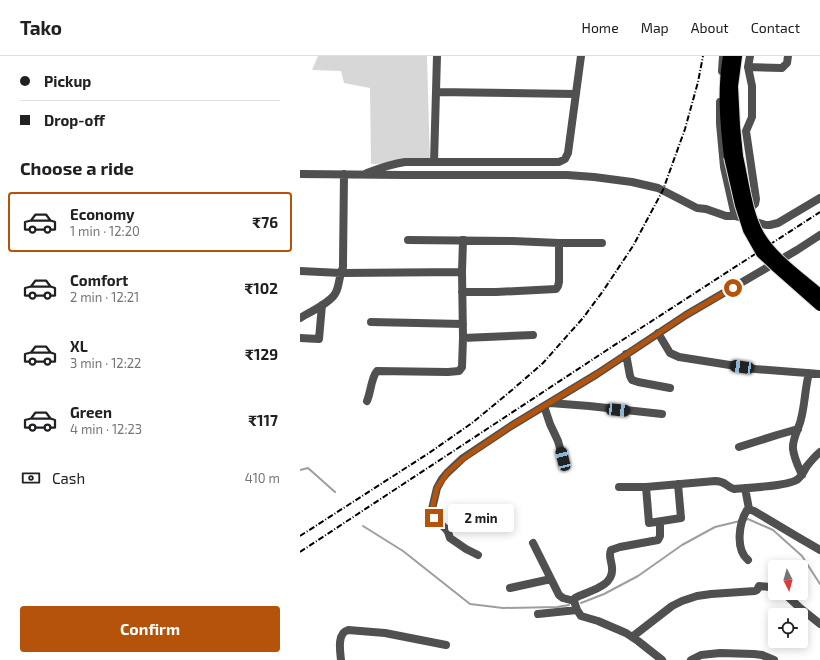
<!DOCTYPE html>
<meta charset="utf-8">
<style>
body{margin:0;font-family:"Exo 2",sans-serif;background:#f2f2f2;color:#202124;height:100vh;display:flex;flex-direction:column;font-size:15px;white-space:nowrap}
*{box-sizing:border-box;margin:0}
p{font-size:13px;color:#757577}
.icon{flex:none;width:22px;height:22px;fill:none;stroke:currentColor;stroke-width:2;stroke-linecap:round;stroke-linejoin:round}
.map{position:relative;flex:1;overflow:hidden}
.drawer{display:flex;flex-direction:column;background:#fff;width:300px}
.drawer>*{flex:none}
.top-card{display:grid;align-content:center;height:88px;padding:0 20px;background:#fff}
.needle{width:26px;rotate:174deg}
.fabs{position:absolute;left:468px;top:504px;display:grid;gap:8px}
.fabs a{display:grid;place-items:center;width:40px;height:40px;border-radius:4px;background:#fff;box-shadow:0 2px 10px #0003;font-size:20px}
.end{position:absolute;width:18px;height:18px;margin:-9px;border:5px solid #b45309;background:#fff;box-shadow:0 0 0 2px #fff}
.from{border-radius:50%}
.bubble{position:absolute;height:28px;border-radius:4px;background:#fff;box-shadow:0 2px 10px #0003;font-size:13px;font-weight:700;line-height:28px;text-align:center}
.car{position:absolute;width:12px;height:24px;margin:-12px -6px;border-radius:5px;box-shadow:0 0 3px 1px #0007;background:linear-gradient(#222 24%,#8ab4d8 0 40%,#222 0 76%,#8ab4d8 0 86%,#222 0)}
.top-card b{display:flex;align-items:center;gap:14px;height:38px;font-size:15px}
.top-card b+b{border-top:1px solid #e0e0e0}
.top-card i{width:10px;height:10px;background:#202124}
ul{padding:0;list-style:none}
li{display:flex;align-items:center;gap:12px;height:60px;margin:0 8px 6px;padding:0 12px;border:2px solid transparent;border-radius:4px}
li div{flex:1}
li b{display:block;font-size:15px}
li em{font-style:normal;font-weight:700}
li.active{border-color:#b45309}
li>.icon{width:36px;height:36px;stroke-width:1.5}
h2{padding:0 20px;font-size:18px;line-height:48px}
.pay{display:flex;align-items:center;gap:10px;height:44px;padding:0 20px;font-size:15px}
.pay p{margin-inline-start:auto}
.action{display:flex;gap:8px;margin-top:auto;padding:8px 20px}
.action a{flex:1;height:46px;border-radius:4px;background:#b45309;color:#fff;font-size:16px;font-weight:700;line-height:46px;text-align:center}
header{display:flex;align-items:center;gap:24px;box-sizing:border-box;height:56px;padding:0 20px;background:#fff;border-bottom:1px solid #e0e0e0}
header strong{font-size:19px}
nav{display:flex;gap:22px;margin-inline-start:auto;font-size:14px}
main{display:flex;flex:1;min-height:0}
.map>svg:first-child{display:block}
</style>
<header>
<strong>Tako</strong>
<nav><a>Home</a><a>Map</a><a>About</a><a>Contact</a></nav>
</header>
<main>
<section class="drawer">
<div class="top-card">
<b><i class="from"></i>Pickup</b>
<b><i></i>Drop-off</b>
</div>
<h2>Choose a ride</h2>
<ul>
<li class="active"><svg class="icon" aria-label="car" viewBox="0 0 24 24"><path d="M5 17H2v-5l4-1 3-4h7l3 4 3 1v5h-3M9 17h6M6 11h13"/><circle cx="7" cy="17" r="2"/><circle cx="17" cy="17" r="2"/></svg><div><b>Economy</b><p>1 min · 12:20</p></div><em>₹76</em></li>
<li><svg class="icon" aria-label="car" viewBox="0 0 24 24"><path d="M5 17H2v-5l4-1 3-4h7l3 4 3 1v5h-3M9 17h6M6 11h13"/><circle cx="7" cy="17" r="2"/><circle cx="17" cy="17" r="2"/></svg><div><b>Comfort</b><p>2 min · 12:21</p></div><em>₹102</em></li>
<li><svg class="icon" aria-label="car" viewBox="0 0 24 24"><path d="M5 17H2v-5l4-1 3-4h7l3 4 3 1v5h-3M9 17h6M6 11h13"/><circle cx="7" cy="17" r="2"/><circle cx="17" cy="17" r="2"/></svg><div><b>XL</b><p>3 min · 12:22</p></div><em>₹129</em></li>
<li><svg class="icon" aria-label="car" viewBox="0 0 24 24"><path d="M5 17H2v-5l4-1 3-4h7l3 4 3 1v5h-3M9 17h6M6 11h13"/><circle cx="7" cy="17" r="2"/><circle cx="17" cy="17" r="2"/></svg><div><b>Green</b><p>4 min · 12:23</p></div><em>₹117</em></li>
</ul>
<div class="pay"><svg class="icon" aria-label="cash" viewBox="0 0 24 24"><path d="M3 7h18v10H3z"/><circle cx="12" cy="12" r="2"/></svg>Cash<p>410 m</p></div>
<div class="action"><a>Confirm</a></div>
</section>
<div class="map">
<svg width="520" height="604" viewBox="0 0 520 604">
<rect width="100%" height="100%" fill="#fff"/>
<!-- green -->
<path fill="#d7d7d7" d="M18,0H127L130,107L71,108L70,32L44,27L41,15L12,14Z"/>
<g fill="none" stroke-linecap="round" stroke-linejoin="round">
<!-- stream -->
<path stroke="#9e9e9e" stroke-width="2" d="M0,414L8,412L35,436
M445,464L448,463L473,474L502,500L520,528
M63,470L103,495L170,548L203,552L257,551L269,549
M281,547L304,538L338,520L382,489L415,471L440,465"/>
<defs>
<path id="major" d="M428,0C422,34 425,67 429,101
M437,0L433,30L435,70L438,100"/>
</defs>
<!-- major casing -->
<use href="#major" stroke="#dbdbdb" stroke-width="12"/>
<!-- minor -->
<path stroke="#505050" stroke-width="8" d="M448,11L482,12L487,7L488,0
M422,15L423,0
M136,36L276,38
M420,46V68L424,111L435,160
M134,106L137,0
M67,117C80,112 91,108 105,106H259L265,103L268,97L281,0
M0,118L104,119H267L294,121L332,126L358,132L397,152L406,153L426,160H435L466,169H470L478,167L520,142
M445,156L455,148L456,143L446,75L452,61V30L448,11L450,0
M108,184L213,185L259,187H302
M0,215L41,217L43,211V207L44,118
M162,236H196L256,233L258,230L259,226V187
M0,262C10,256 32,246 36,236C39,230 39,223 41,217L162,216
M71,266L163,268
M358,277L370,297L379,301L455,313L520,318
M0,282L19,283L22,249
M163,282L233,279
M326,298L330,320L332,324L338,326L370,332
M67,345C71,336 71,322 77,315L148,316L159,315L162,311L163,282L162,216L163,184
M250,347L289,350L362,358
M244,350L250,368L258,385L263,403
M439,391L477,379L498,373
M502,419C498,410 494,402 493,393C492,382 499,373 501,363C505,348 505,332 509,317
M319,431H346L415,425C426,425 425,430 434,433C447,432 490,430 498,423C503,419 504,414 507,410C511,405 515,400 520,396
M346,431L349,467L381,462L378,428
M445,432L449,453
M360,466V480L358,484L320,491L311,494C308,500 312,506 312,512C314,531 288,535 275,542L274,545L277,554L281,560L298,565L326,577L338,585L362,604
M233,487L259,539L263,542L274,545
M178,499L166,493L150,482L148,476L146,473L134,462L132,458V453L137,432L142,423L147,417L163,402L211,370L297,318L386,259L497,194L520,179
M448,504C435,493 439,467 447,454H451L454,455L496,480L520,494
M210,532L251,523
M484,537L499,551L520,568
M238,558L277,554
M332,581L372,550L382,545L397,540L411,538L455,535L457,534L459,530L470,531L475,530
M41,604C40,595 37,577 48,574L85,577L146,589
M391,604L401,599L420,597L454,598L462,599L474,604"/>
<!-- major -->
<use href="#major" stroke="#000" stroke-width="10"/>
<!-- rail -->
<path stroke="#000" stroke-width="2" stroke-dasharray="6 2 1 2" stroke-linecap="butt" d="M0,480L129,397L172,367L212,334L243,307L283,262L303,235L333,190L363,134L385,73L398,26L403,0
M0,496L307,294L520,156"/>
<defs>
<path id="major-bridge" d="M438,100C444,126 447,158 460,180C474,203 500,221 520,238
M429,101L440,149L448,174L461,197L477,212L520,250"/>
</defs>
<!-- major-bridge casing -->
<use href="#major-bridge" stroke="#dbdbdb" stroke-width="12" stroke-linecap="butt"/>
<!-- major-bridge -->
<use href="#major-bridge" stroke="#000" stroke-width="10"/>
</g>
<g fill="none" stroke-linecap="round" stroke-linejoin="round">
<!-- route -->
<path stroke="#b45309" stroke-width="5" d="M134,462L132,458V453L137,432L147,417L164,402L211,370L297,318L386,259L433,232"/>
</g>
</svg>
<div class="fabs">
<a><svg class="needle" viewBox="-14 -14 28 28"><path d="M0-13l5 13h-10z" fill="#e53935"/><path d="M0 13l5-13h-10z" fill="#757577"/></svg></a>
<a><svg class="icon" aria-label="locate" viewBox="0 0 24 24"><circle cx="12" cy="12" r="6"/><path d="M12 2v4M12 18v4M2 12h4M18 12h4"/></svg></a>
</div>
<i class="end from" style="left:433px;top:232px"></i>
<i class="end" style="left:134px;top:462px"></i>
<div class="bubble" style="left:148px;top:448px;width:66px">2 min</div>
<i class="car" style="left:442px;top:311px;rotate:278deg"></i>
<i class="car" style="left:318px;top:354px;rotate:96deg"></i>
<i class="car" style="left:263px;top:403px;rotate:346deg"></i>
</div>
</main>
